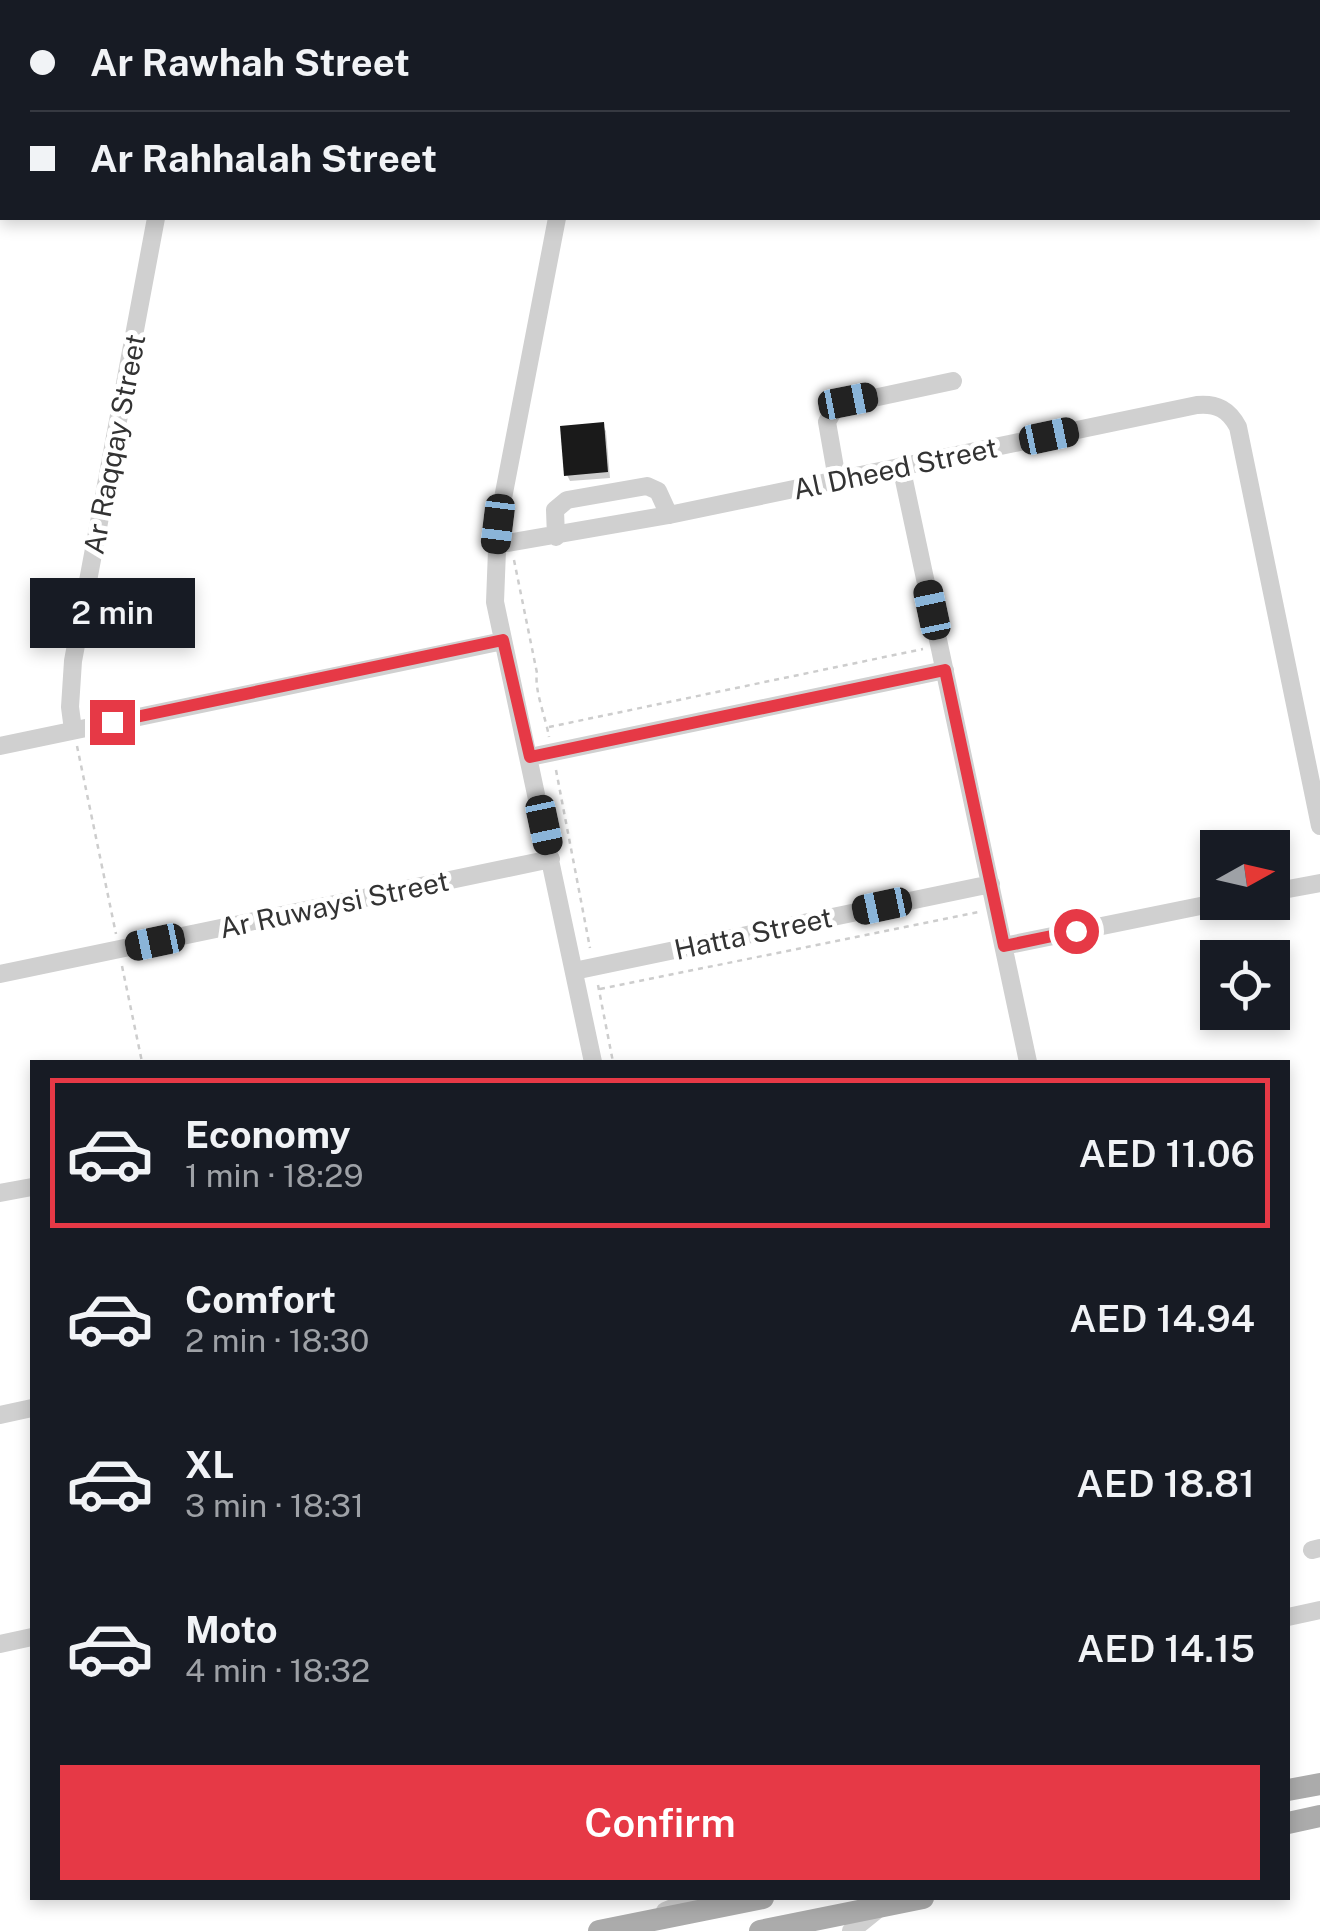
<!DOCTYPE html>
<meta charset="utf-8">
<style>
body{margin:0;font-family:"Public Sans",sans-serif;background:#242831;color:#f1f3f6;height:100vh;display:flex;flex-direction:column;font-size:38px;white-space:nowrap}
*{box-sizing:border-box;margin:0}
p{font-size:32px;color:#9ea1a6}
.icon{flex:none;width:55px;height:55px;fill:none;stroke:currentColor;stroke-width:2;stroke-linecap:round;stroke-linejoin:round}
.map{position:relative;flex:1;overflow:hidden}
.details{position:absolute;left:30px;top:1060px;width:1260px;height:840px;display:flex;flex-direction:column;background:#171b24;border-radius:0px;box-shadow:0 5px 15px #0003}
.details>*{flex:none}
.banner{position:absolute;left:0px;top:0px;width:1320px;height:220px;box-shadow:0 5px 15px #0003;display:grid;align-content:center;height:220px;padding:0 30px;background:#171b24}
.needle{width:65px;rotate:82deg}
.tools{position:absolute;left:1200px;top:830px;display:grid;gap:20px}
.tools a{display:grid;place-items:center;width:90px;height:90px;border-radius:0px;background:#171b24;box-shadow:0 5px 15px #0003;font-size:50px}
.end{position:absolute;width:45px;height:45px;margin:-22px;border:12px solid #e63946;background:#fff;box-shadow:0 0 0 5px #fff}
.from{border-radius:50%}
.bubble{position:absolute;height:70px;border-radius:0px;background:#171b24;box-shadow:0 5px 15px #0003;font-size:32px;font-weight:600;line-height:70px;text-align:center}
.car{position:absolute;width:30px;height:60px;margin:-30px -15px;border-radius:12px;box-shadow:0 0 8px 2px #0007;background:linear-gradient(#222 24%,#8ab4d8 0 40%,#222 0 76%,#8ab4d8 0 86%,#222 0)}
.banner b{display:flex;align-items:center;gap:35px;height:95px;font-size:38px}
.banner b+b{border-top:2px solid #363941}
.banner i{width:25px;height:25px;background:#f1f3f6}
ul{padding:18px 0 0;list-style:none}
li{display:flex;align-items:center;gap:30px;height:150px;margin:0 20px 15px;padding:0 10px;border:5px solid transparent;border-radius:0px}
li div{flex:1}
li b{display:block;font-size:38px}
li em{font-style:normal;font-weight:600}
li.selected{border-color:#e63946}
li>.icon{width:90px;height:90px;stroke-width:1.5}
.primary-button{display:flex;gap:20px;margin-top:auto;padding:20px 30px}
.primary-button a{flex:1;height:115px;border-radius:0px;background:#e63946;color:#fff;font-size:40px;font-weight:600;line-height:115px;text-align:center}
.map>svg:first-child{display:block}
</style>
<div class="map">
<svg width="1320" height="1931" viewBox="0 0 1320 1931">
<rect width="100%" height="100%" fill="#fff"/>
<!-- shadow -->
<path fill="#0003" d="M602,425L606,431L610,478L570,481L567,475Z"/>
<!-- building -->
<path fill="#1a1a1a" d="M604,422L608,472L564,476L560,426Z"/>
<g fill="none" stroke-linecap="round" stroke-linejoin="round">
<!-- path -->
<path stroke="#cdcdcd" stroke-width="2.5" stroke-dasharray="5 5" stroke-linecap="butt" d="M514,560L537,673C534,690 546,718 549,737
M549,727L923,649
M77,746L116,934
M556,770L590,948
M122,966L142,1062
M598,985L613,1062
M600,989L979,912"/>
<!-- minor -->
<path stroke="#d0d0d0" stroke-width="18" d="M599,2V0
M1016,2L1017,0
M1318,94L1320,80
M557,218L498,524L495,602L593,1062
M901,466L1028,1062
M837,479L827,422L836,406L953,381
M556,537L555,510L567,500L647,486L658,491L669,515
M495,545L669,515L1197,405C1217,403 1229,410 1238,427L1320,826
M73,730L70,707L73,661L156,218
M0,746L503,641
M530,757L945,670
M1272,892L1320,883
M1004,946L1220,902
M574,971L991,884
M0,974L551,859
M0,1193L32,1187
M0,1415L32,1408
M1312,1550L1320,1548
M1288,1617L1320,1610
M0,1644L32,1637
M665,1911L696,1898
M851,1931L882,1906"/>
<!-- major -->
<path stroke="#ababab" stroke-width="22" d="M1288,1790L1320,1784
M1288,1823L1320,1816
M599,1931L763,1898
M760,1931L923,1898"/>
</g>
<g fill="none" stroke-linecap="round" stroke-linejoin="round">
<!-- route -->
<path stroke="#e63946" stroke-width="12" d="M112,722L503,640L530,757L945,670L1004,946L1076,931"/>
</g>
<g text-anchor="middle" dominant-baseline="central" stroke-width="10" stroke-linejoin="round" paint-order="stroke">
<!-- street labels -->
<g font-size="28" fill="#333" stroke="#fff">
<text transform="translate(114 444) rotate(-79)">Ar Raqqay Street</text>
<text transform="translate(895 468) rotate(-12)">Al Dheed Street</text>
<text transform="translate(334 904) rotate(-12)">Ar Ruwaysi Street</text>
<text transform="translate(753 933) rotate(-12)">Hatta Street</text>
</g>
</g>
</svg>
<div class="tools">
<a><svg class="needle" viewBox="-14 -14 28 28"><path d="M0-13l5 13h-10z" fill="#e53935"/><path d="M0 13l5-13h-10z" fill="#9ea1a6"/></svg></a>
<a><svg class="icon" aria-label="locate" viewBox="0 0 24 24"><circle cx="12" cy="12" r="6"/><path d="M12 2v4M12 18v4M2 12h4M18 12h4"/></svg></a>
</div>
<i class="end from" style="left:1076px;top:931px"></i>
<i class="end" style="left:112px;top:722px"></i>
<div class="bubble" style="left:30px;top:578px;width:165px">2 min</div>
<i class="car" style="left:848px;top:401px;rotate:79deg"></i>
<i class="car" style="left:1049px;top:436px;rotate:78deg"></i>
<i class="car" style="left:498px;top:524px;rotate:187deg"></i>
<i class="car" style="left:932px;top:610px;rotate:348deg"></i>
<i class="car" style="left:544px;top:825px;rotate:168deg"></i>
<i class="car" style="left:882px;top:906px;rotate:258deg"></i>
<i class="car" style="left:155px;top:942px;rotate:258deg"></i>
<div class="banner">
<b><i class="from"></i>Ar Rawhah Street</b>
<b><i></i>Ar Rahhalah Street</b>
</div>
<section class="details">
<ul>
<li class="selected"><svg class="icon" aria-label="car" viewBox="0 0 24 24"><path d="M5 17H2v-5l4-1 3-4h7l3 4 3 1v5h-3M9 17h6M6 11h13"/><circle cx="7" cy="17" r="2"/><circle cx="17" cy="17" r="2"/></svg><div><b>Economy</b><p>1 min · 18:29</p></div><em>AED 11.06</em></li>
<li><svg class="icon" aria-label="car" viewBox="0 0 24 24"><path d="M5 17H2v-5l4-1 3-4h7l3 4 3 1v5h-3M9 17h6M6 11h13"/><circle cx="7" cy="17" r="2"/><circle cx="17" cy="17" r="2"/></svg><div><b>Comfort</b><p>2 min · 18:30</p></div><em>AED 14.94</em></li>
<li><svg class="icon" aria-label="car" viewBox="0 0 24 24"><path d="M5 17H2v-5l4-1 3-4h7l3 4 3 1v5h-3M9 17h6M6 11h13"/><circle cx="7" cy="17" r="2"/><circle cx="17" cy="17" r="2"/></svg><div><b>XL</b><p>3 min · 18:31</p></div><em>AED 18.81</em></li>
<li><svg class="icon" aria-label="car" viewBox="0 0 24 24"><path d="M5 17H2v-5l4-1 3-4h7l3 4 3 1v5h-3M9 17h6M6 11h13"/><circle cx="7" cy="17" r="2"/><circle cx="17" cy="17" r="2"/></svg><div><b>Moto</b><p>4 min · 18:32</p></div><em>AED 14.15</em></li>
</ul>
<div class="primary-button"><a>Confirm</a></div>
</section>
</div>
